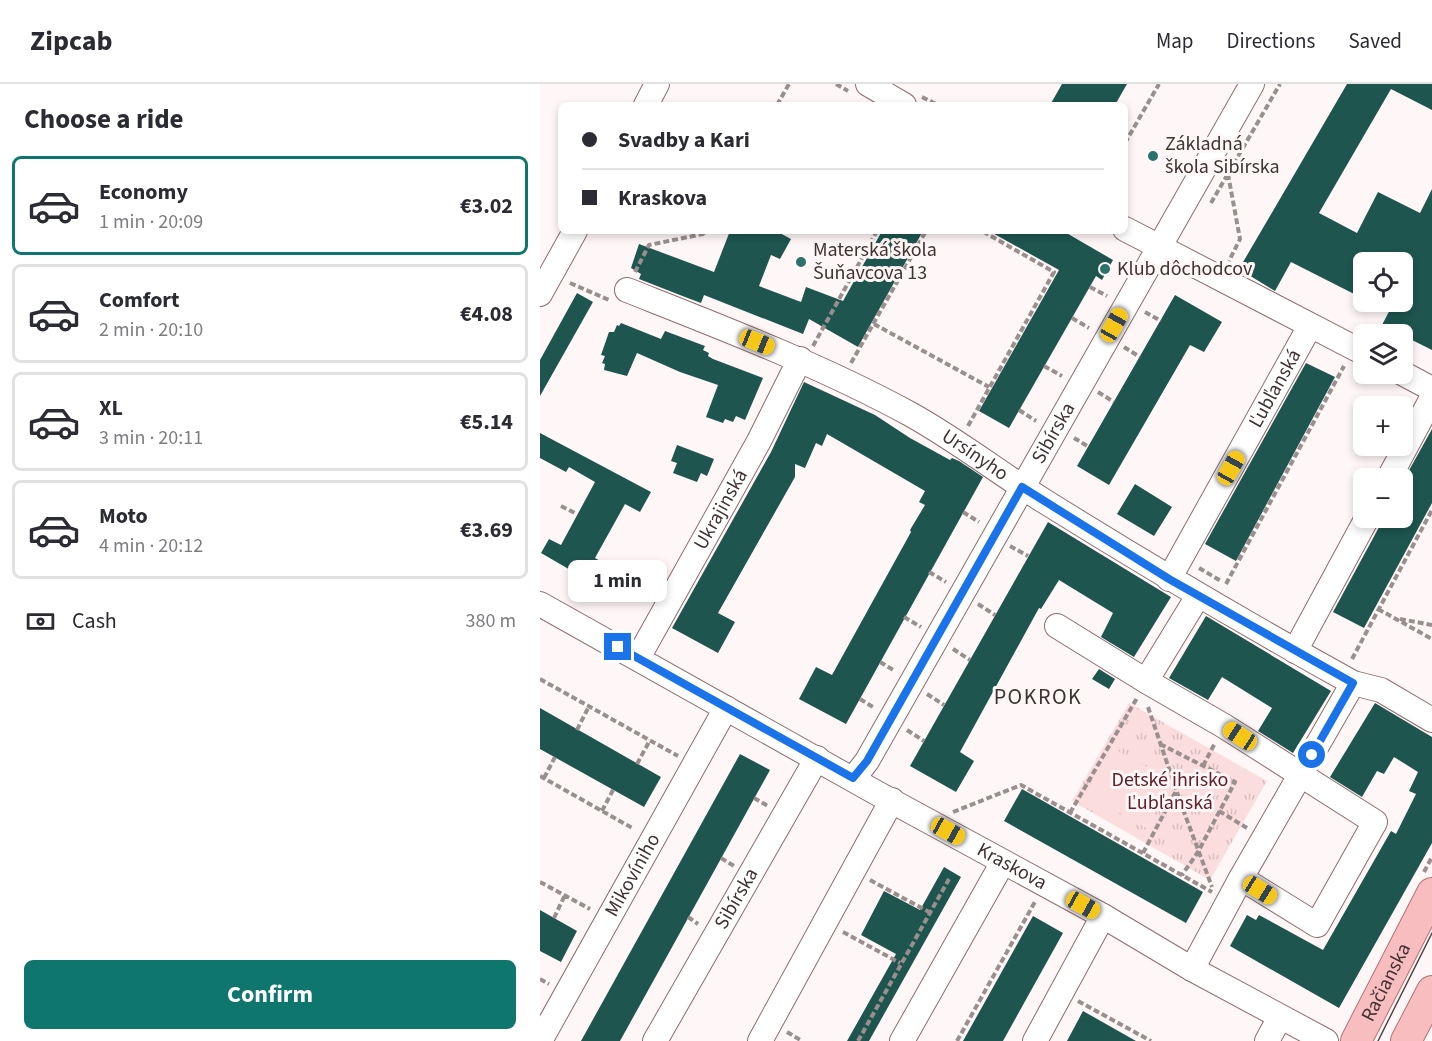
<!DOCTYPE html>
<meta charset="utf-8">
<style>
body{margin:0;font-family:"Source Sans 3",sans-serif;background:#f7f7f7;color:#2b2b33;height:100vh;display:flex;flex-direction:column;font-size:22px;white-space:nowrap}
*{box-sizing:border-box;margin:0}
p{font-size:20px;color:#7c7c81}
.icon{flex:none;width:33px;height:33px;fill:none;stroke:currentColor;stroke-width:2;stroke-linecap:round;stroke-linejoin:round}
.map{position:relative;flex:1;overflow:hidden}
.sheet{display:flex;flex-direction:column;background:#fff;width:540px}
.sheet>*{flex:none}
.hud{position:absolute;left:18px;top:18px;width:570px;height:132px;border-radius:9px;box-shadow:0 3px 9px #0003;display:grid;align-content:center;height:132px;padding:0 24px;background:#fff}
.fabs{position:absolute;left:813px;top:168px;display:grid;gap:12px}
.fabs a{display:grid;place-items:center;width:60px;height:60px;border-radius:9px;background:#fff;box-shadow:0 3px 9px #0003;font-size:30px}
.end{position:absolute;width:27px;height:27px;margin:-14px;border:8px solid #1a73e8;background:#fff;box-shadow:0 0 0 3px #fff}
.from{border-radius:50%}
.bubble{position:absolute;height:42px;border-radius:9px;background:#fff;box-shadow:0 3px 9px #0003;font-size:20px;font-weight:700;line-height:42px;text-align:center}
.car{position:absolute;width:18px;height:36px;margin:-18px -9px;border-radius:8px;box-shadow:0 0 4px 2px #0007;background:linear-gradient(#f5c518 24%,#345 0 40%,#f5c518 0 76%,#345 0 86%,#f5c518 0)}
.hud b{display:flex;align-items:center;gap:21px;height:57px;font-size:22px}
.hud b+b{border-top:2px solid #e1e1e2}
.hud i{width:15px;height:15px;background:#2b2b33}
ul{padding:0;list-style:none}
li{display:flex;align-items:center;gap:18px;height:99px;margin:0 12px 9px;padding:0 12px;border:3px solid #e1e1e2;border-radius:9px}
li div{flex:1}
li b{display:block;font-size:22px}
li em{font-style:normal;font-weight:700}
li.current{border-color:#0f766e}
li>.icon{width:54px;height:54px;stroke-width:1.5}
h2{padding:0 24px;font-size:27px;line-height:72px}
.pay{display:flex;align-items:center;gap:15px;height:66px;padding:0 24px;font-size:22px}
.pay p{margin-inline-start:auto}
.action{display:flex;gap:12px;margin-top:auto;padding:12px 24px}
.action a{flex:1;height:69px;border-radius:9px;background:#0f766e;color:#fff;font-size:24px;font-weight:700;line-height:69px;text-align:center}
header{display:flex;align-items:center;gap:36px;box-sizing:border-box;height:84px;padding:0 30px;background:#fff;border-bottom:2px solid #e1e1e2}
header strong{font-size:28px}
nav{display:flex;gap:33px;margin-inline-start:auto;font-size:21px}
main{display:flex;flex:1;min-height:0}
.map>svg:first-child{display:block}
</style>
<header>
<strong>Zipcab</strong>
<nav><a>Map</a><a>Directions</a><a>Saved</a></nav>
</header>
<main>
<section class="sheet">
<h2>Choose a ride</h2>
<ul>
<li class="current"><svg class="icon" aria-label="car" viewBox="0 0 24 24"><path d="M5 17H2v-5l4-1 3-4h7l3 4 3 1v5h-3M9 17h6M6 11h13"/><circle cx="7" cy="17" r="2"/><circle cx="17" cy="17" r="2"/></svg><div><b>Economy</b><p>1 min · 20:09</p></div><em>€3.02</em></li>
<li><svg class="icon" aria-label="car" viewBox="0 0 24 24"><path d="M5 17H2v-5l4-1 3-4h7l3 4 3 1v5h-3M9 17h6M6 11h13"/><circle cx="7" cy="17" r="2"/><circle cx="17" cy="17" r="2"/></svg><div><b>Comfort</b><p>2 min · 20:10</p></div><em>€4.08</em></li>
<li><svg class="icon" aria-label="car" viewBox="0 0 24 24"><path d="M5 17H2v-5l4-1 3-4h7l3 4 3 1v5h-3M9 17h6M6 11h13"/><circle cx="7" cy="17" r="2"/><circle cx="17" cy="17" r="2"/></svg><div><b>XL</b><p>3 min · 20:11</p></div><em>€5.14</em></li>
<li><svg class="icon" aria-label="car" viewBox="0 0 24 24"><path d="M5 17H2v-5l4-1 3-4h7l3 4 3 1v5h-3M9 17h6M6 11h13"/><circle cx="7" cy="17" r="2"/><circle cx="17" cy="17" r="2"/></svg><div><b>Moto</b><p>4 min · 20:12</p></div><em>€3.69</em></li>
</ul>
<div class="pay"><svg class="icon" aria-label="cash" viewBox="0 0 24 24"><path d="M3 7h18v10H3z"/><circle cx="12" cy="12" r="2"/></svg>Cash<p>380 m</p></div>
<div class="action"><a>Confirm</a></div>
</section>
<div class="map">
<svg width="892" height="957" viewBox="0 0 892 957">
<defs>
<pattern id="grass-tufts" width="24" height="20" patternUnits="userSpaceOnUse" patternTransform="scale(1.5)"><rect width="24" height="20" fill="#fbdddd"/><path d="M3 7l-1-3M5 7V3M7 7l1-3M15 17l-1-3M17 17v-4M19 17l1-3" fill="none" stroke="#d8bebe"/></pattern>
</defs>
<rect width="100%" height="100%" fill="#fff7f7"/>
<!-- grass -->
<path fill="url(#grass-tufts)" d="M589,619L727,697L670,796L532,717Z"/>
<!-- pitch -->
<path fill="#fbdddd" d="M571,663L631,696L606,744L545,709Z"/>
<!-- building -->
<path fill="#1e554f" d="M522,0H587L575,21H510Z
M807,0H892V26L851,5L779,129L817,149L838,108L880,129L892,105V266L842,241L854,218H862V178H824V215L751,178L735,207L699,185Z
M190,147H236L251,155L240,175L231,171L219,202L261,218L266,203L303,217L342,147H383L318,263L269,235L263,250L164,211L161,219L145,213L99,195L101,190L91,184L99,160L174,188Z
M449,147H523L573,176L562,196L556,192L469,344L439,327L519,186Z
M37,209L53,218L0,312V276Z
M635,211L682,238L664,268L650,261L569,401L537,382Z
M81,239L121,255L125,247L165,262L163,266L169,269L168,272L173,275L223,294L205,336L196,332L193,338L185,335L183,339L166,333L178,301L140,288L97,269L87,292L64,286L65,280L62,279L65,272L61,271L69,248H74L77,241L79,242Z
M766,279L795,293L696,477L665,460Z
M264,298L335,331L370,354L410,376L412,374L419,377L443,393L306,640L259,615L276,583L292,591L371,448L370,446L385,421L379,418L385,407L287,350L282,362L276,359L265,384L255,380V393L178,529L195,538L178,569L132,544L231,368Z
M892,345V419L824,544L793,528L844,434H862V399Z
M0,349L111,408L100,428L85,420L55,474L69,482L58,502L1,469L9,455L21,461L55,398L29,383L26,388L0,374Z
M137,361L174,375L167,392L161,389L157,398L133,389L137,379L131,377Z
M595,400L632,423L614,452L577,430Z
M508,438L631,513L594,573L561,553L573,529L519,496L501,525L499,524L420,668L434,677L416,708L370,682Z
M666,532L791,607L753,669L718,647L732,624L682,593L668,616L629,594Z
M559,585L575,595L569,605L552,595Z
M835,619L892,653V759L799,924L690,862L707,831L716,836L719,831L783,866L851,747L856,750L876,710L869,707L878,688L854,673L844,690L837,687L822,713L790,693Z
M0,624L121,693L104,723L0,665Z
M200,670L230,686L131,865L80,957H41Z
M482,705L663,808L646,839L464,737Z
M404,783L421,793L329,957H307L356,870L321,851L344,807L380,826Z
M0,826L37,847L21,878L0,867Z
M493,832L523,849L463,957H423Z
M543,927L596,957H527Z"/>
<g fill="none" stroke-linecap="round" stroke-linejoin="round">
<defs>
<g id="minor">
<path d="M328,0L364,21"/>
<path d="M106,21L117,0"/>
<path d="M585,145L824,269"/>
<path id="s1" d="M87,206C183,244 280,281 370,330C417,356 459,389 504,417C605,480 708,541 813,599L841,606L892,636"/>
<path d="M0,210L35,147"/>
<path d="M862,289L892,305"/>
<path d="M849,394L892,314"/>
<path id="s2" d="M629,495L770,242"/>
<path id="s3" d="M0,520L335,708L563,832L652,885L786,957"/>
<path d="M517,542L606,597L684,642L835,738L777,841L701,794"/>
<path d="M755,567L827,434"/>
<path id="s4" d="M98,574L219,357L260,275"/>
<path d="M606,597L658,512"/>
<path id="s5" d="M313,695L327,677L712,0"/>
<path d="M652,885L701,794L813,599"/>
<path id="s6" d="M0,957L186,624"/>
<path id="s7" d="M115,957L277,674"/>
<path d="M220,957L352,716"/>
<path d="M362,957L463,778"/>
<path d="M495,957L563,832"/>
<path d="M727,957L740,933"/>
</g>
<g id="major">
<path id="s8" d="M816,957L892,809"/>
<path d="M866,957L892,907"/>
</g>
</defs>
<!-- minor casing -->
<use href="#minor" stroke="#8f6c6d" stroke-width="26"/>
<!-- major casing -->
<use href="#major" stroke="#b57072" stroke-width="32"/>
<!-- path -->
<path stroke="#9a8e8e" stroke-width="4" stroke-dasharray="6 3" stroke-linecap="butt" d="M296,0L308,7
M382,13L398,21
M237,21L249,0
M585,59L619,0
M688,90L700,155L689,177
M671,119L740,0
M95,188L109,161L163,150L165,147
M30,199L69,216
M550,203L567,212
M605,228L621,237
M532,234L549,244
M334,240L449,303
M273,262L337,147
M584,263L600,273
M311,279L386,147
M504,282L522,292
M829,290L842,296
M558,308L574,318
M479,326L496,337
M428,342L514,188L442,147
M534,354L549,363
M21,422L37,430
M423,428L439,438
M470,462L488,472
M659,484L681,497
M389,488L406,498
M686,500L804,282
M438,520L455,531
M838,525L892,555
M364,533L381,543
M860,535L892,541
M413,565L430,576
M812,575L892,426
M340,578L355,587
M0,595L138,672
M387,610L404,621
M320,615L333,623
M608,623L641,720L672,803
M37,646L49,622
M367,646L384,657
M620,660L695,698L658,768L642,791
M97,680L110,656
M663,682L675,659
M0,692L94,745
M4,694L15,673
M214,714L228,722
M641,720L657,715
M62,727L73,706
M679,727L707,744
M413,728L481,701L672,808
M530,729L597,614
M603,769L636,707
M181,774L194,782
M884,788L892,773
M330,796L389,828
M0,798L50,825
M148,833L158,840
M14,834L25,811
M303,848L360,879
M0,895L9,900
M538,917L611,957
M247,948L262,957
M318,957L409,795
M417,957L496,816"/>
<!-- minor -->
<use href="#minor" stroke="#fff" stroke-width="24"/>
<!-- major -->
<use href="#major" stroke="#f8bdbf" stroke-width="30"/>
<!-- tram -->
<path stroke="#554646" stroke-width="1.5" d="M838,957L892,849"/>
</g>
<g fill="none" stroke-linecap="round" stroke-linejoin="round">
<!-- route -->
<path stroke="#1a73e8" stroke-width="8" d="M78,563L313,694L327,677L482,403L629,495L813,599L772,671"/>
</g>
<!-- markers -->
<g fill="#2a726b" stroke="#fff7f7" stroke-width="2">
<circle cx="613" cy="72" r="6"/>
<circle cx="261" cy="178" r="6"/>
<circle cx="565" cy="185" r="6"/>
</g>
<g text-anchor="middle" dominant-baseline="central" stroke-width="6" stroke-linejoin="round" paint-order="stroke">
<!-- poi labels -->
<g font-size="20" fill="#413232" stroke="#fff7f7" text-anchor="start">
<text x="625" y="60">Základná<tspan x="625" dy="23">škola Sibírska</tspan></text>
<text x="273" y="166">Materská škola<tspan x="273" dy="23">Šuňavcova 13</tspan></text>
<text x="577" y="185">Klub dôchodcov</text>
</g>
<!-- street labels -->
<g font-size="20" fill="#413232" stroke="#fff7f7">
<text stroke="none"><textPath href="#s2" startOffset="218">Ľubľanská</textPath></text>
<text stroke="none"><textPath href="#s5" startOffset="400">Sibírska</textPath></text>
<text stroke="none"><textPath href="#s1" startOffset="386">Ursínyho</textPath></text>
<text stroke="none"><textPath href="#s4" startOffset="170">Ukrajinská</textPath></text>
<text stroke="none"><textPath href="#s3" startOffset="540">Kraskova</textPath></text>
<text stroke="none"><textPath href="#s6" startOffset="190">Mikovíniho</textPath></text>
<text stroke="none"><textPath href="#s7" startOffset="164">Sibírska</textPath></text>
<text stroke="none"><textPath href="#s8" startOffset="66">Račianska</textPath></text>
</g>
<!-- park labels -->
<g font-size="20" fill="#5d2126" stroke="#fff7f7">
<text x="630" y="696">Detské ihrisko<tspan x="630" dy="23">Ľubľanská</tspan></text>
</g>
<!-- quarter labels -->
<g font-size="22" letter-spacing="1.5" fill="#413232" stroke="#fff7f7">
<text x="498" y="613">POKROK</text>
</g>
</g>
</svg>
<div class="fabs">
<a><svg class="icon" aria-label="locate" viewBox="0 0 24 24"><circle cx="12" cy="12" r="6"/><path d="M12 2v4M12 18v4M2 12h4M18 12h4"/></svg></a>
<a><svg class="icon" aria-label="layers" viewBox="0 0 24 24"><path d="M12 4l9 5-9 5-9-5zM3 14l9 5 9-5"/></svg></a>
<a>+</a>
<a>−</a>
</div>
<i class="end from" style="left:772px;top:671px"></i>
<i class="end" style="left:78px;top:563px"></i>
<div class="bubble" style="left:28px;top:476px;width:99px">1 min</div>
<i class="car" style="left:574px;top:241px;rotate:29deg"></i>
<i class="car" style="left:217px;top:258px;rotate:112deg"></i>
<i class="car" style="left:691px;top:384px;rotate:29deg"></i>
<i class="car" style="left:700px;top:652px;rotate:303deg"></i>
<i class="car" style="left:408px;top:747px;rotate:119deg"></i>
<i class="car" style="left:720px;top:806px;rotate:122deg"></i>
<i class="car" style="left:543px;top:821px;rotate:119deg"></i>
<div class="hud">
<b><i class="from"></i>Svadby a Kari</b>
<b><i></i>Kraskova</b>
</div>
</div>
</main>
